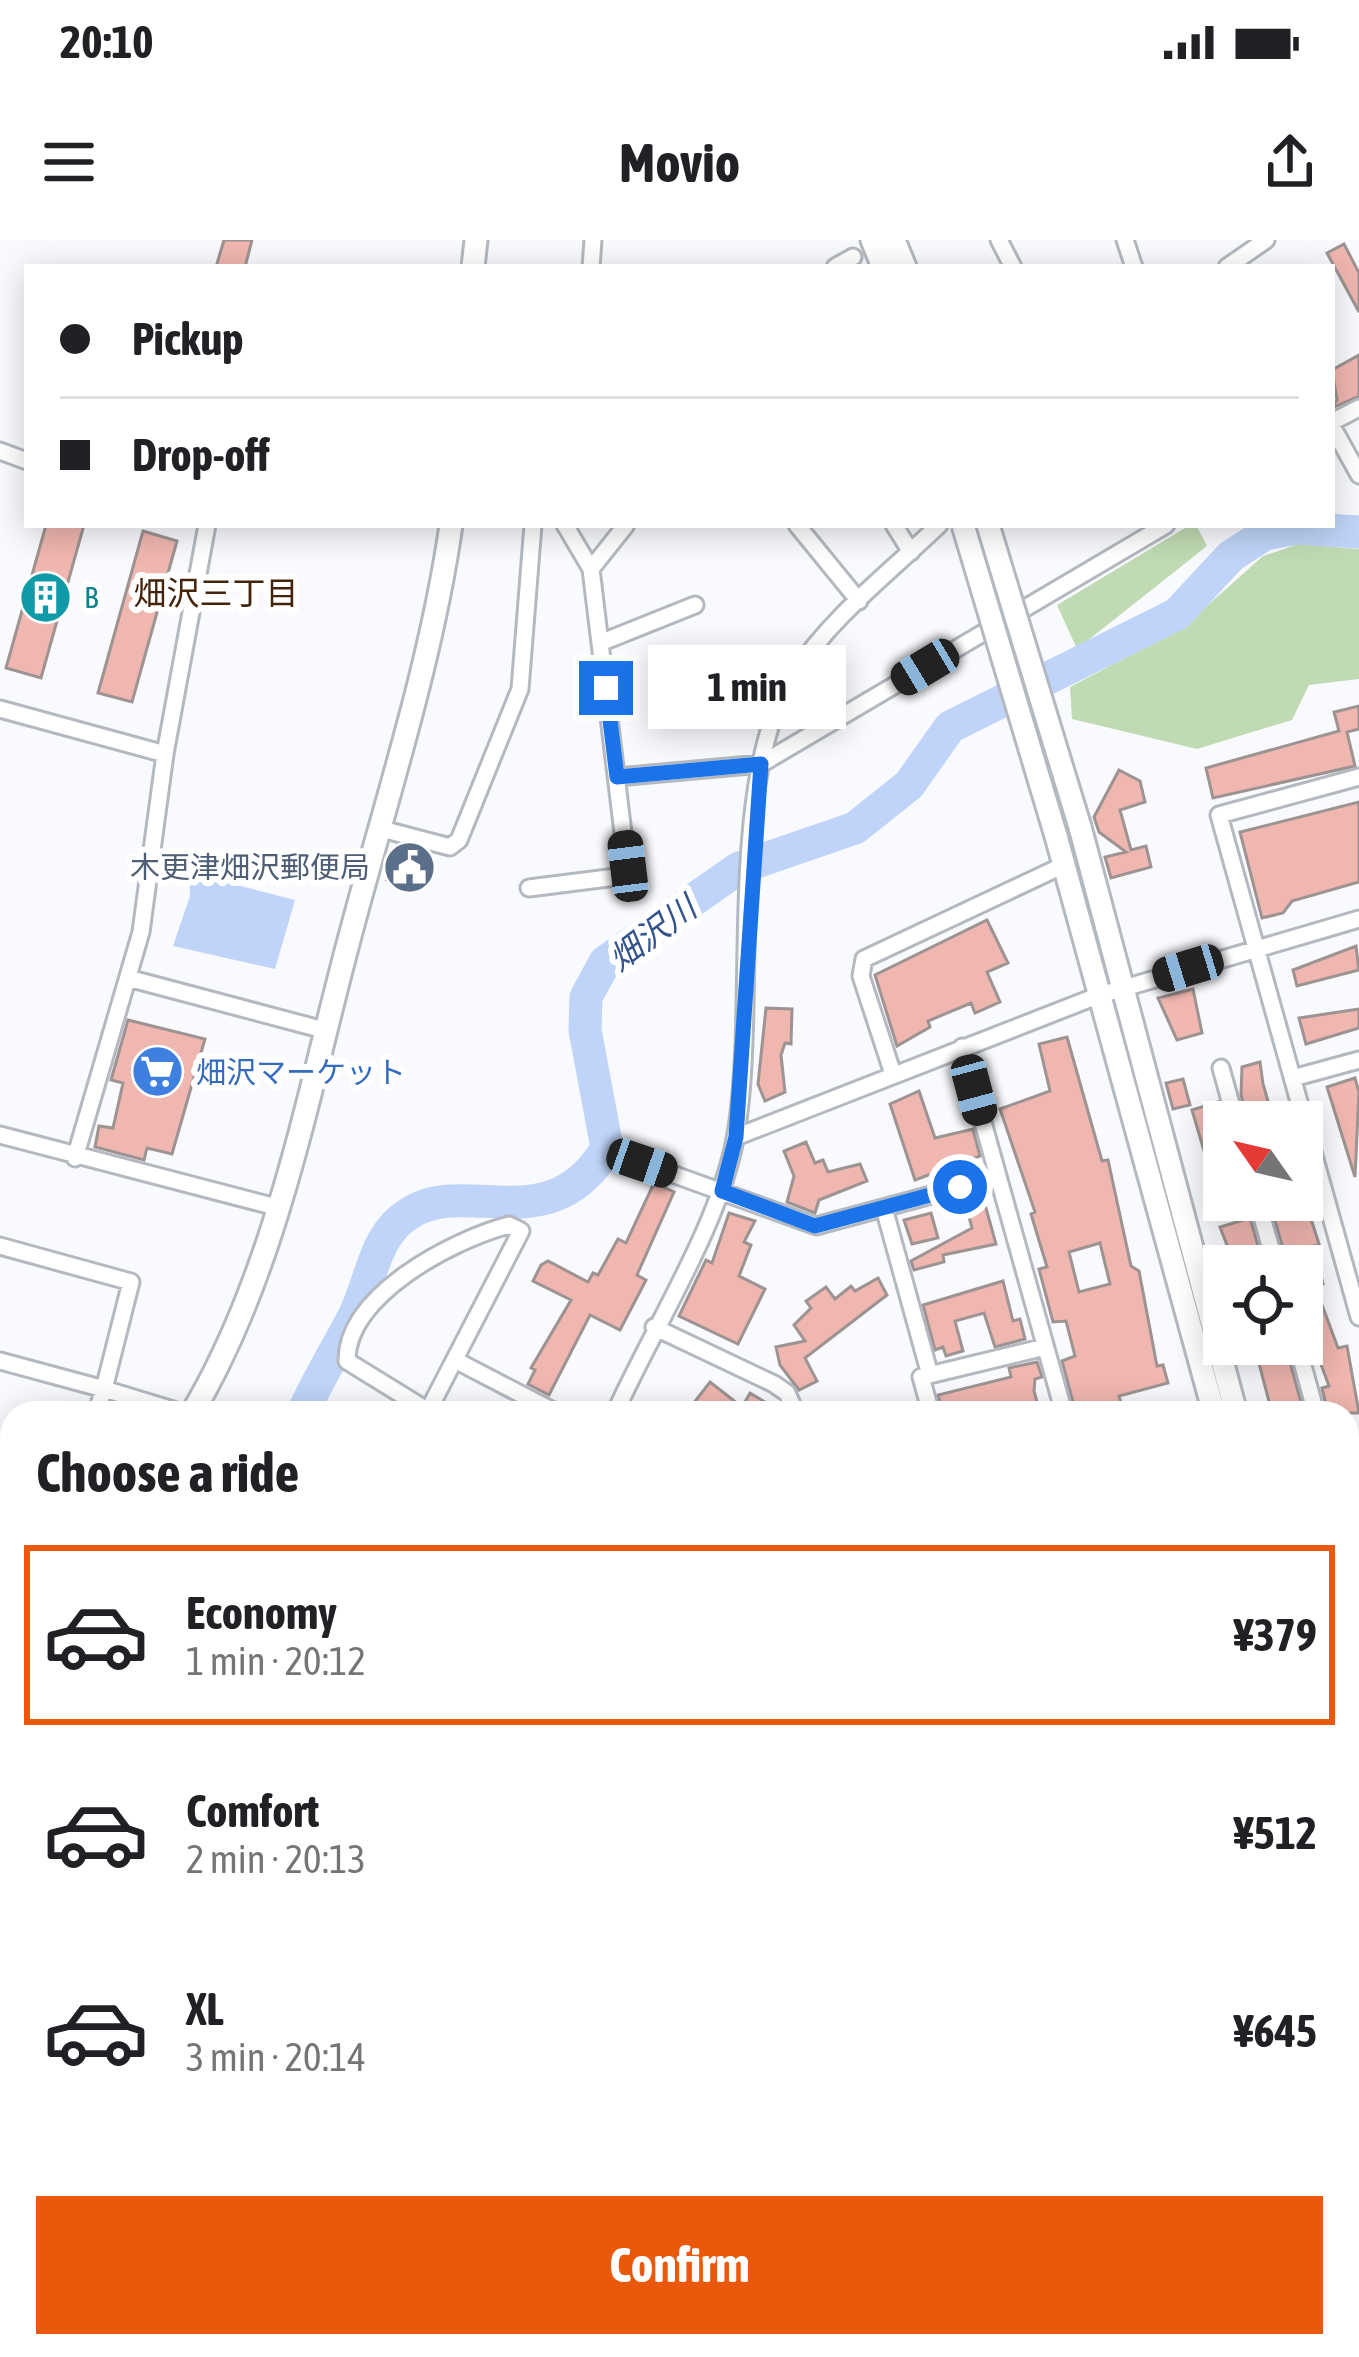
<!DOCTYPE html>
<meta charset="utf-8">
<style>
body{margin:0;font-family:"Asap Condensed","Noto Sans JP",sans-serif;background:#f6f6f6;color:#202124;height:100vh;display:flex;flex-direction:column;font-size:45px;white-space:nowrap}
*{box-sizing:border-box;margin:0}
p{font-size:39px;color:#757577}
.icon{flex:none;width:66px;height:66px;fill:none;stroke:currentColor;stroke-width:2;stroke-linecap:round;stroke-linejoin:round}
.map{position:relative;flex:1;overflow:hidden}
.side{position:absolute;left:0px;top:1161px;width:1359px;height:957px;display:flex;flex-direction:column;background:#fff;border-radius:36px 36px 0 0;box-shadow:0 6px 30px #0003}
.side>*{flex:none}
.guide{position:absolute;left:24px;top:24px;width:1311px;height:264px;border-radius:0px;box-shadow:0 6px 30px #0003;display:grid;align-content:center;height:264px;padding:0 36px;background:#fff}
.needle{width:78px;rotate:304deg}
.buttons{position:absolute;left:1203px;top:861px;display:grid;gap:24px}
.buttons a{display:grid;place-items:center;width:120px;height:120px;border-radius:0px;background:#fff;box-shadow:0 6px 30px #0003;font-size:60px}
.end{position:absolute;width:54px;height:54px;margin:-27px;border:15px solid #1a73e8;background:#fff;box-shadow:0 0 0 6px #fff}
.from{border-radius:50%}
.bubble{position:absolute;height:84px;border-radius:0px;background:#fff;box-shadow:0 6px 30px #0003;font-size:39px;font-weight:700;line-height:84px;text-align:center}
.car{position:absolute;width:36px;height:72px;margin:-36px -18px;border-radius:15px;box-shadow:0 0 9px 3px #0007;background:linear-gradient(#222 24%,#8ab4d8 0 40%,#222 0 76%,#8ab4d8 0 86%,#222 0)}
.guide b{display:flex;align-items:center;gap:42px;height:114px;font-size:45px}
.guide b+b{border-top:3px solid #e0e0e0}
.guide i{width:30px;height:30px;background:#202124}
ul{padding:0;list-style:none}
li{display:flex;align-items:center;gap:36px;height:180px;margin:0 24px 18px;padding:0 12px;border:6px solid transparent;border-radius:0px}
li div{flex:1}
li b{display:block;font-size:45px}
li em{font-style:normal;font-weight:700}
li.active{border-color:#ea580c}
li>.icon{width:108px;height:108px;stroke-width:1.5}
h2{padding:0 36px;font-size:54px;line-height:144px}
.primary-button{display:flex;gap:24px;margin-top:auto;padding:24px 36px}
.primary-button a{flex:1;height:138px;border-radius:0px;background:#ea580c;color:#fff;font-size:48px;font-weight:700;line-height:138px;text-align:center}
.status{display:flex;justify-content:space-between;align-items:center;height:84px;padding:0 60px;background:#fff;direction:ltr}
.status svg{height:33px;fill:currentColor}
header{display:flex;justify-content:space-between;align-items:center;height:156px;padding:0 36px;background:#fff;font-size:54px;font-weight:700}
.map>svg:first-child{display:block}
</style>
<div class="status"><b>20:10</b><svg viewBox="0 0 49 12"><path d="M0 12V9h3v3zM5 12V6h3v6zM10 12V3h3v9zM15 12V0h3v12zM26 1h20v11H26zM47 4h2v5h-2z"/></svg></div>
<header><svg class="icon" aria-label="menu" viewBox="0 0 24 24"><path d="M4 6h16M4 12h16M4 18h16"/></svg>Movio<svg class="icon" aria-label="share" viewBox="0 0 24 24"><path d="M12 15V3M7 8l5-5 5 5M5 13v7h14v-7"/></svg></header>
<div class="map">
<svg width="1359" height="2117" viewBox="0 0 1359 2117">
<rect width="100%" height="100%" fill="#f9fafe"/>
<!-- green -->
<path fill="#c0dbb3" d="M1190,285H1196L1207,306L1077,409L1057,365Z
M1299,304L1359,309V439L1309,445L1292,480L1197,509L1072,479L1070,447L1182,388L1263,316Z"/>
<!-- water -->
<path fill="#bfd4f8" d="M189,633L295,660L275,729L173,706L190,656Z"/>
<g fill="none" stroke-linecap="round" stroke-linejoin="round">
<!-- river -->
<path stroke="#bfd4f8" stroke-width="33" d="M303,1173C318,1139 337,1109 354,1076C372,1041 373,995 410,973C468,936 550,1003 607,908L585,790L586,757L605,722L739,628L855,588L909,545L950,487L1177,374L1231,316L1265,294L1297,288L1359,292
M0,2039L12,2032"/>
</g>
<!-- building -->
<path fill="#f0b6b0" stroke="#9c9392" stroke-width="3" fill-rule="evenodd" d="M224,0H252L245,27H216Z
M1344,4L1359,33V72L1327,13Z
M1359,115V156L1332,168L1337,160L1332,130Z
M46,285H84L41,438L6,428Z
M143,291L177,301L132,462L98,453Z
M1359,466V489L1347,492L1355,526L1213,558L1206,528L1339,491L1334,472Z
M1119,530L1140,541L1145,562L1120,570L1131,610L1146,606L1151,627L1111,638L1105,617L1126,612L1099,592L1094,577Z
M1359,562V642L1292,661L1283,673L1262,678L1240,592Z
M397,606L430,616L420,648L387,640Z
M987,680L1008,723L987,732L1000,762L975,773L971,763L928,781L930,787L897,806L875,735Z
M1356,706L1359,730L1297,746L1293,730Z
M1193,749L1202,793L1177,800L1158,758Z
M766,768L792,769L791,804L785,803L781,815L785,852L765,861L758,844Z
M1359,769V788L1306,804L1299,778Z
M128,780L205,799L172,914L147,908L144,920L95,907L99,886L113,888L123,843L111,840Z
M1067,797L1102,921L1108,920L1131,1026L1139,1031L1157,1126L1163,1125L1168,1143L1119,1156L1124,1173H1076L1062,1121L1075,1116L1066,1081L1053,1082L1039,1029L1047,1027L1031,974L1035,972L1000,869L1050,851L1039,804ZM1100,1003L1110,1044L1079,1052L1069,1012Z
M1260,822L1263,844L1274,882H1248L1241,855L1242,827Z
M1355,838L1359,852L1355,937L1327,847Z
M1183,839L1190,865L1173,869L1166,843Z
M919,851L935,898L973,889L980,916L915,940L890,864Z
M1218,862L1224,884V961L1219,962L1192,870Z
M806,902L815,923L823,920L828,932L860,924L867,941L819,960L815,973L787,962L794,936L784,911Z
M654,943L674,952L637,1035L646,1040L620,1090L590,1075L549,1155L528,1144L535,1130L531,1128L571,1060L533,1041L541,1025L548,1021L588,1042L593,1033L598,1035L618,999L626,1003Z
M1269,960H1305L1319,1004L1314,1006L1323,1044L1315,1046L1338,1108L1347,1106L1359,1173H1328L1322,1148L1329,1146L1302,1073V1026H1288Z
M984,961L996,1004L943,1015L944,1022L914,1030L911,1021L972,988L966,966Z
M729,973L755,981L744,1002L751,1005L739,1036L765,1049L738,1104L679,1076L706,1020L712,1023Z
M931,973L938,998L912,1004L904,980Z
M1250,978L1264,1026H1235L1220,987Z
M878,1038L887,1055L805,1118L817,1141L799,1150L780,1125L776,1107L805,1101L794,1085L811,1068L806,1061L826,1047L835,1059L851,1046L855,1051Z
M1003,1041L1013,1081L1020,1079L1025,1099L995,1107L984,1073L955,1081L963,1111L946,1116L943,1107L935,1110L923,1065Z
M1254,1104H1285L1304,1173H1272Z
M1037,1122L1042,1137L1035,1139L1034,1151L1040,1173H943L938,1155L1011,1137L1009,1128Z
M710,1142L742,1167L750,1153L783,1173H686Z"/>
<g fill="none" stroke-linecap="round" stroke-linejoin="round">
<defs>
<path id="minor" d="M999,0L1013,27
M1125,0L1134,27
M591,27L593,0
M835,27L853,17
M1227,27L1266,0
M1332,182L1359,168
M1332,186L1359,235
M0,211L27,221
M797,285L859,361
M894,285L911,312
M591,329L626,285
M600,403L695,365
M0,469L165,514
M617,537L761,524L1166,285
M1359,537L1219,575L1359,1077
M378,588L450,607L459,600L520,449L533,285
M529,648L616,637L627,626L591,329L565,285
M128,738L324,790
M962,807L1064,1173
M1221,828L1236,882
M893,834L861,736L864,719L1064,625
M1293,838L1359,820
M0,895L276,967
M736,897L1097,756L1359,679
M75,918L141,692L165,514L207,285
M642,923L816,986L998,937
M1257,960L1276,1026
M884,968L930,1135
M0,1006L131,1042L104,1149L183,1173
M654,1087L774,1144L787,1153L796,1173
M1297,1104L1316,1173
M455,1120L557,1173
M0,1121L104,1149L96,1173
M427,1173L521,991L509,985C453,1000 346,1055 347,1121L428,1171
M615,1173C652,1090 719,986 735,899C759,770 724,543 794,434C831,377 890,332 939,285
M931,1173L921,1137L1045,1107
M0,1230L12,1233
M1347,1238L1359,1235
M0,1355L12,1345
M0,1789L12,1774
M0,1937L12,1952
M0,2006L12,1998
M1347,2065L1359,2074
M0,2097L12,2089
M143,2106L155,2117
M1012,2106L1014,2117
M187,2117L198,2106
M368,2117L376,2106
M934,2117L945,2106
M1092,2117L1103,2106
M1247,2117L1258,2106"/>
<path id="tertiary" d="M872,0L883,27
M894,0L905,27
M473,27L476,0
M1080,587L1236,1173
M1056,596L1214,1173
M192,1173C276,1032 307,857 349,700C385,563 431,425 451,285
M0,1575L12,1550
M1347,1579L1359,1623
M1347,1654L1359,1696"/>
</defs>
<!-- minor casing -->
<use href="#minor" stroke="#b4b9c0" stroke-width="21"/>
<!-- tertiary casing -->
<use href="#tertiary" stroke="#b4b9c0" stroke-width="27"/>
<!-- minor -->
<use href="#minor" stroke="#fff" stroke-width="15"/>
<!-- tertiary -->
<use href="#tertiary" stroke="#fff" stroke-width="21"/>
<defs>
<path id="tertiary-bridge" d="M963,285L1056,596
M988,285L1080,587"/>
</defs>
<!-- tertiary-bridge casing -->
<use href="#tertiary-bridge" stroke="#b4b9c0" stroke-width="27" stroke-linecap="butt"/>
<!-- tertiary-bridge -->
<use href="#tertiary-bridge" stroke="#fff" stroke-width="21"/>
</g>
<g fill="none" stroke-linecap="round" stroke-linejoin="round">
<!-- route -->
<path stroke="#1a73e8" stroke-width="15" d="M606,448L617,537L761,524L736,897L722,951L815,986L960,947"/>
</g>
<!-- icons -->
<defs>
<symbol id="building-disc" viewBox="-11 -11 22 22"><circle r="9.5" fill="#0f9aa8" stroke="#fff"/><path d="M-4-6H4V6H1V3H-1V6H-4ZM-2.5-4.3h1.7v1.8h-1.7ZM.8-4.3h1.7v1.8H.8ZM-2.5-1h1.7V.8h-1.7ZM.8-1h1.7V.8H.8Z" fill="#fff"/></symbol>
<symbol id="civic-disc" viewBox="-11 -11 22 22"><circle r="9.5" fill="#5c6f8a" stroke="#fff"/><path d="M-.6-6.5H3V-4.5H.6V-3L4-1V1h2V6H-6V1h2V-1L-.6-3ZM-1.2 2.5V6h2.4V2.5Z" fill="#fff"/></symbol>
<symbol id="supermarket-disc" viewBox="-11 -11 22 22"><circle r="9.5" fill="#3f7fe0" stroke="#fff"/><path d="M-6-5.5h2.5l.6 2H6L4.5 2H-2.5L-4.4-4H-6ZM-1.5 3.2a1.3 1.3 0 1 0 .1 0ZM3 3.2a1.3 1.3 0 1 0 .1 0Z" fill="#fff"/></symbol>
</defs>
<g fill-rule="evenodd">
<use href="#building-disc" x="16" y="328" width="59" height="59"/>
<use href="#civic-disc" x="380" y="598" width="59" height="59"/>
<use href="#supermarket-disc" x="128" y="802" width="59" height="59"/>
</g>
<g text-anchor="middle" dominant-baseline="central" stroke-width="12" stroke-linejoin="round" paint-order="stroke">
<!-- culture labels -->
<g font-size="30" fill="#0d838f" stroke="#fff" text-anchor="start">
<text x="84" y="357">B</text>
</g>
<!-- service labels -->
<g font-size="30" fill="#4e5e75" stroke="#fff" text-anchor="end">
<text x="370" y="627">木更津畑沢郵便局</text>
</g>
<!-- shop labels -->
<g font-size="30" fill="#366cbe" stroke="#fff" text-anchor="start">
<text x="196" y="832">畑沢マーケット</text>
</g>
<!-- neighbourhood labels -->
<g font-size="33" fill="#43230b" stroke="#fff">
<text x="216" y="353">畑沢三丁目</text>
</g>
<!-- water labels -->
<g font-size="33" font-style="italic" fill="#33548b" stroke="#fff">
<text transform="translate(652 693) rotate(-37)">畑沢川</text>
</g>
</g>
</svg>
<div class="buttons">
<a><svg class="needle" viewBox="-14 -14 28 28"><path d="M0-13l5 13h-10z" fill="#e53935"/><path d="M0 13l5-13h-10z" fill="#757577"/></svg></a>
<a><svg class="icon" aria-label="locate" viewBox="0 0 24 24"><circle cx="12" cy="12" r="6"/><path d="M12 2v4M12 18v4M2 12h4M18 12h4"/></svg></a>
</div>
<i class="end from" style="left:960px;top:947px"></i>
<i class="end" style="left:606px;top:448px"></i>
<div class="bubble" style="left:648px;top:405px;width:198px">1 min</div>
<i class="car" style="left:925px;top:427px;rotate:239deg"></i>
<i class="car" style="left:628px;top:626px;rotate:353deg"></i>
<i class="car" style="left:1188px;top:728px;rotate:253deg"></i>
<i class="car" style="left:974px;top:850px;rotate:165deg"></i>
<i class="car" style="left:642px;top:923px;rotate:109deg"></i>
<div class="guide">
<b><i class="from"></i>Pickup</b>
<b><i></i>Drop-off</b>
</div>
<section class="side">
<h2>Choose a ride</h2>
<ul>
<li class="active"><svg class="icon" aria-label="car" viewBox="0 0 24 24"><path d="M5 17H2v-5l4-1 3-4h7l3 4 3 1v5h-3M9 17h6M6 11h13"/><circle cx="7" cy="17" r="2"/><circle cx="17" cy="17" r="2"/></svg><div><b>Economy</b><p>1 min · 20:12</p></div><em>¥379</em></li>
<li><svg class="icon" aria-label="car" viewBox="0 0 24 24"><path d="M5 17H2v-5l4-1 3-4h7l3 4 3 1v5h-3M9 17h6M6 11h13"/><circle cx="7" cy="17" r="2"/><circle cx="17" cy="17" r="2"/></svg><div><b>Comfort</b><p>2 min · 20:13</p></div><em>¥512</em></li>
<li><svg class="icon" aria-label="car" viewBox="0 0 24 24"><path d="M5 17H2v-5l4-1 3-4h7l3 4 3 1v5h-3M9 17h6M6 11h13"/><circle cx="7" cy="17" r="2"/><circle cx="17" cy="17" r="2"/></svg><div><b>XL</b><p>3 min · 20:14</p></div><em>¥645</em></li>
</ul>
<div class="primary-button"><a>Confirm</a></div>
</section>
</div>
